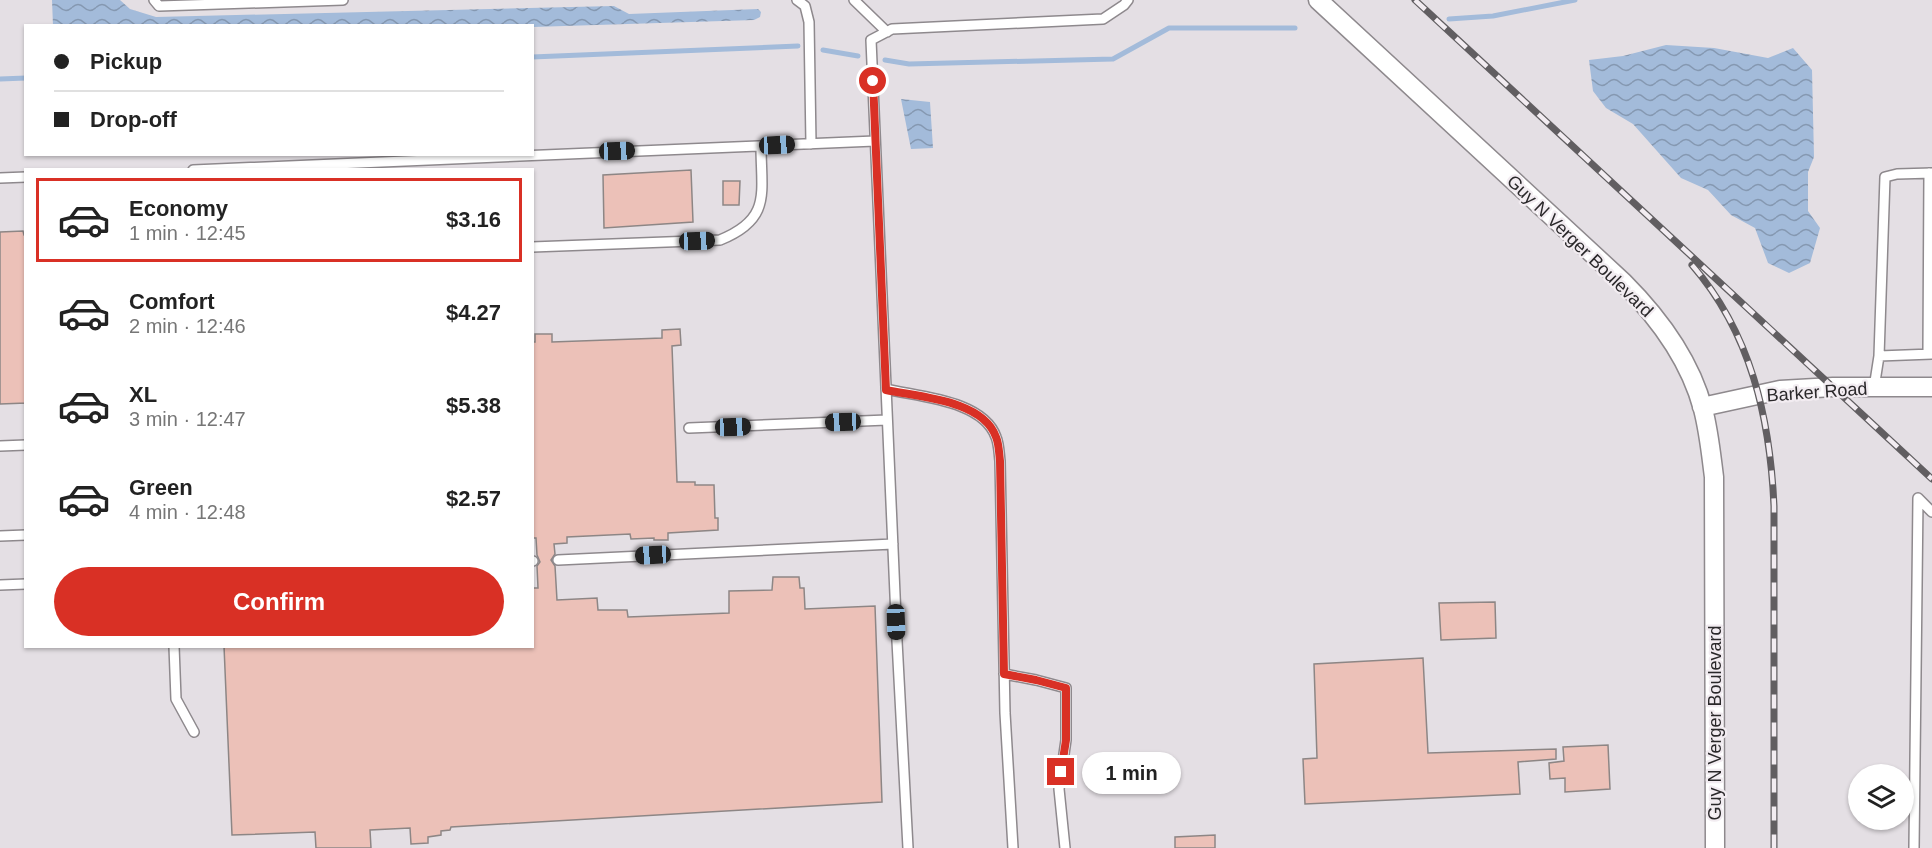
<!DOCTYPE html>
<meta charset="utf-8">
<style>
body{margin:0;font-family:Arial,sans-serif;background:#f6f6f6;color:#222;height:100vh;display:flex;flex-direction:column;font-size:22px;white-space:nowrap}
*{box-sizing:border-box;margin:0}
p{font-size:20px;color:#767676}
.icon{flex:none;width:33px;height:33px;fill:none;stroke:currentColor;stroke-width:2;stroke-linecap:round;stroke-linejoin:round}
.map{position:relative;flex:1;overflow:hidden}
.sheet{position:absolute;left:24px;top:168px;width:510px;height:480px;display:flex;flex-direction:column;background:#fff;border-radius:0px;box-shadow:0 2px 4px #0004}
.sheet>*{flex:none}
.top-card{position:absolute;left:24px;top:24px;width:510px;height:132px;border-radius:0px;box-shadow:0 2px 4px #0004;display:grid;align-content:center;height:132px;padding:0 30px;background:#fff}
.fabs{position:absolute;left:1848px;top:764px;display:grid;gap:12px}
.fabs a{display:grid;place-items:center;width:66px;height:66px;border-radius:50%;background:#fff;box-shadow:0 2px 4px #0004;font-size:30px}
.end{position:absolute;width:27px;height:27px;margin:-14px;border:8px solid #d93025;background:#fff;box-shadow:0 0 0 3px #fff}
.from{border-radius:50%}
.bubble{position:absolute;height:42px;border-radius:21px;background:#fff;box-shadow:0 2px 4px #0004;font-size:20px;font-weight:700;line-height:42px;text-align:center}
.car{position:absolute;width:18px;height:36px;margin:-18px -9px;border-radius:8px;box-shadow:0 0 4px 2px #0007;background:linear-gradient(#222 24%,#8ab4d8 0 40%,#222 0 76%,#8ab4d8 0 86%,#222 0)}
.top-card b{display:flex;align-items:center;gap:21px;height:57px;font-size:22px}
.top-card b+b{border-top:2px solid #e0e0e0}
.top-card i{width:15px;height:15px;background:#222}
ul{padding:10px 0 0;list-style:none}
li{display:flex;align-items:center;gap:18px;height:84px;margin:0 12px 9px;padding:0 18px;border:3px solid transparent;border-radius:0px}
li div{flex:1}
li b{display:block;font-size:22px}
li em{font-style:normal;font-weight:700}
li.on{border-color:#d93025}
li>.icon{width:54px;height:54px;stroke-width:1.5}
.button{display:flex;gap:12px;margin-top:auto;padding:12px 30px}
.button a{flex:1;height:69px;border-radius:36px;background:#d93025;color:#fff;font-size:24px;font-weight:700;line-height:69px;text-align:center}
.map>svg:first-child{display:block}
</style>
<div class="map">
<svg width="1932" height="848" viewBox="0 0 1932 848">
<defs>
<pattern id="water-waves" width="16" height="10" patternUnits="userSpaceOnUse" patternTransform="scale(1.5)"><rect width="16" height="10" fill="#a3bbda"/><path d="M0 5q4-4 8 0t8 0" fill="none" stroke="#8598b1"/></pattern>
</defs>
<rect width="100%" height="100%" fill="#e4dfe4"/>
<!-- water -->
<path fill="url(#water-waves)" d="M52,0H120L130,9L156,17L614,6L629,14L758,9L761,12L760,17L754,20L533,27L532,26H53Z
M1666,45L1714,48L1768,58L1793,48L1812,70L1814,157L1808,172V211L1820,228L1810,263L1789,273L1768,263L1755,228L1731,215L1708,190L1681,178L1633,124L1606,108L1593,91L1589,60L1623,56Z
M901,99L930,102L933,148L911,149Z"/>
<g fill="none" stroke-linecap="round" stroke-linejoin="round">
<!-- stream -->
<path stroke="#a3bbda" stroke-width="5" d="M1449,19L1493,16L1575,0
M823,50L858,56
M532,57L798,46
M885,60L909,64L1113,59L1169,28H1295
M0,79L26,78"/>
</g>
<!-- building -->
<path fill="#ecc1b8" stroke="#8d8685" stroke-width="1.5" d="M691,170L693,222L604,228L603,175Z
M723,181H740L739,205H723Z
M23,231L24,235H26V403L0,404V232Z
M680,329L681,345L672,346L677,482H695V485H714L715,518H718V530L668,533V540H654V538L631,539L630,534L567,537V543L554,544L555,554L551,560L555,566L557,600L597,598L598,610H627L628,617L729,613V591L772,590L773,577H799L800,588H804L805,609L875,606L882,802L451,827L450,830L441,831V835L428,837V843L411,844L410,828L370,830L371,848H316L315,832L232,835L224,646H532V588H538L537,566L540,562L537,555L536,538H532V342H535V334H552V342L662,338V330Z
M1495,602L1496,638L1441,640L1439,603Z
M1423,658L1428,753L1556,749V759L1518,762L1520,794L1305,804L1303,759L1317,758L1314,664Z
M1608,745L1610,789L1565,792V778L1550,779L1549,763L1564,761L1563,747Z
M1215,835V848H1175V837Z"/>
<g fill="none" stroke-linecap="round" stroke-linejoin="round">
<defs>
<path id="service" d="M154,0L159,6L343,0
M797,0L805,6L809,22L811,144
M854,0L887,32
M193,170L875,141
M0,178L26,177
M532,247L720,240C772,219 761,193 761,146
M1928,354L1929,173
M1879,356L1932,354
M1874,388L1879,356L1885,177L1897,174L1932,173
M886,389C919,397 983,400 996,437C999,444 999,453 1000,461L1005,713L1013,848
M689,428L887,420
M0,446L26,445
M0,536L26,535
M558,560L893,544
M532,561H533
M0,585L26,584
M174,646L176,699L194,732
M1004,674L1036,680L1066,688V740L1059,789L1065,848
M908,848L897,641L871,40L892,29L1103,19L1124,5L1128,0
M1914,848L1918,498L1932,512"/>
<path id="minor" d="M1318,0L1623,282C1658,317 1690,360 1703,409C1709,432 1711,454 1714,477L1715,848
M1702,407L1780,390L1833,387H1932"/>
</defs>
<!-- service casing -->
<use href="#service" stroke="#8e898d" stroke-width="12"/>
<!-- minor casing -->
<use href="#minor" stroke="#8e898d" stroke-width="21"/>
<!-- service -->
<use href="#service" stroke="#fff" stroke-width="9"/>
<!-- minor -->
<use href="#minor" stroke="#fff" stroke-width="18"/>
<defs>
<path id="rail" d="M1415,0L1932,479
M1692,265C1751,333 1770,418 1774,506V848"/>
</defs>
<!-- rail casing -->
<use href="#rail" stroke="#615e61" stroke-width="7"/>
<!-- rail -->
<use href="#rail" stroke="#f2ecf1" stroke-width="4.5" stroke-dasharray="14" stroke-linecap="butt"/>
</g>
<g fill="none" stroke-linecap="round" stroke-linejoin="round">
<!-- route -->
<path stroke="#d93025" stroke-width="8" d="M873,81L886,390C919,397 983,400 996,437C999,444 999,453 1000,461L1004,674L1036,680L1066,688V740L1061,772"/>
</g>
<g text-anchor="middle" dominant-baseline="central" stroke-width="4.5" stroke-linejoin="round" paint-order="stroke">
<!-- street labels -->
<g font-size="18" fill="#2a282a" stroke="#f2ecf1">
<text transform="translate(1580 246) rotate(44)">Guy N Verger Boulevard</text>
<text transform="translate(1817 392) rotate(-4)">Barker Road</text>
<text transform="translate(1715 723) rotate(-90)">Guy N Verger Boulevard</text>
</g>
</g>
</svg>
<div class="fabs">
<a><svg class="icon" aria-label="layers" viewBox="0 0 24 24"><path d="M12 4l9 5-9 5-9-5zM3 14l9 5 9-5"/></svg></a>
</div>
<i class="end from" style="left:873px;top:81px"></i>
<i class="end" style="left:1061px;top:772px"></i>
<div class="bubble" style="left:1082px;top:752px;width:99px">1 min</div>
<i class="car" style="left:777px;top:145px;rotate:87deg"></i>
<i class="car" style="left:617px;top:151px;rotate:88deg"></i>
<i class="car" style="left:697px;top:241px;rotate:88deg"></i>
<i class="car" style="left:843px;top:422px;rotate:268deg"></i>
<i class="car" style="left:733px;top:427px;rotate:88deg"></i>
<i class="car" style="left:653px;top:555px;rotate:267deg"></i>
<i class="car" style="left:896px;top:622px;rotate:178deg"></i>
<div class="top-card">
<b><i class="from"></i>Pickup</b>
<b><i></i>Drop-off</b>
</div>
<section class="sheet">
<ul>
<li class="on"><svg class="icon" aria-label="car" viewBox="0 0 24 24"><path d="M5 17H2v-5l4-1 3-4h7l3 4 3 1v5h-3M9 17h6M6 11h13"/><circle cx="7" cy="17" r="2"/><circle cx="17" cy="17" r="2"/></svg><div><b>Economy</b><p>1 min · 12:45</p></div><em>$3.16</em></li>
<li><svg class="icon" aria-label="car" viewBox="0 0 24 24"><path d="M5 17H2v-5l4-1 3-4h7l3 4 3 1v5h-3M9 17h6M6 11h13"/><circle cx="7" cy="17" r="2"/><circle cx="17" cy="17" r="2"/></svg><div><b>Comfort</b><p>2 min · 12:46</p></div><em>$4.27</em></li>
<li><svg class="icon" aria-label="car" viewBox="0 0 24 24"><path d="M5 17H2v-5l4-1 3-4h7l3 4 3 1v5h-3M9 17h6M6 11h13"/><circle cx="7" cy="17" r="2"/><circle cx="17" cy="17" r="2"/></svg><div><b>XL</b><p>3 min · 12:47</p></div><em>$5.38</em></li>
<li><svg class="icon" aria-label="car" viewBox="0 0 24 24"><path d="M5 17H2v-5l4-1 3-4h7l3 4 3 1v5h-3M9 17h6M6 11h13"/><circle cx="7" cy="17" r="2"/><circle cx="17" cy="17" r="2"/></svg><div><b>Green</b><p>4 min · 12:48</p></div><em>$2.57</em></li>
</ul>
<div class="button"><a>Confirm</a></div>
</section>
</div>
